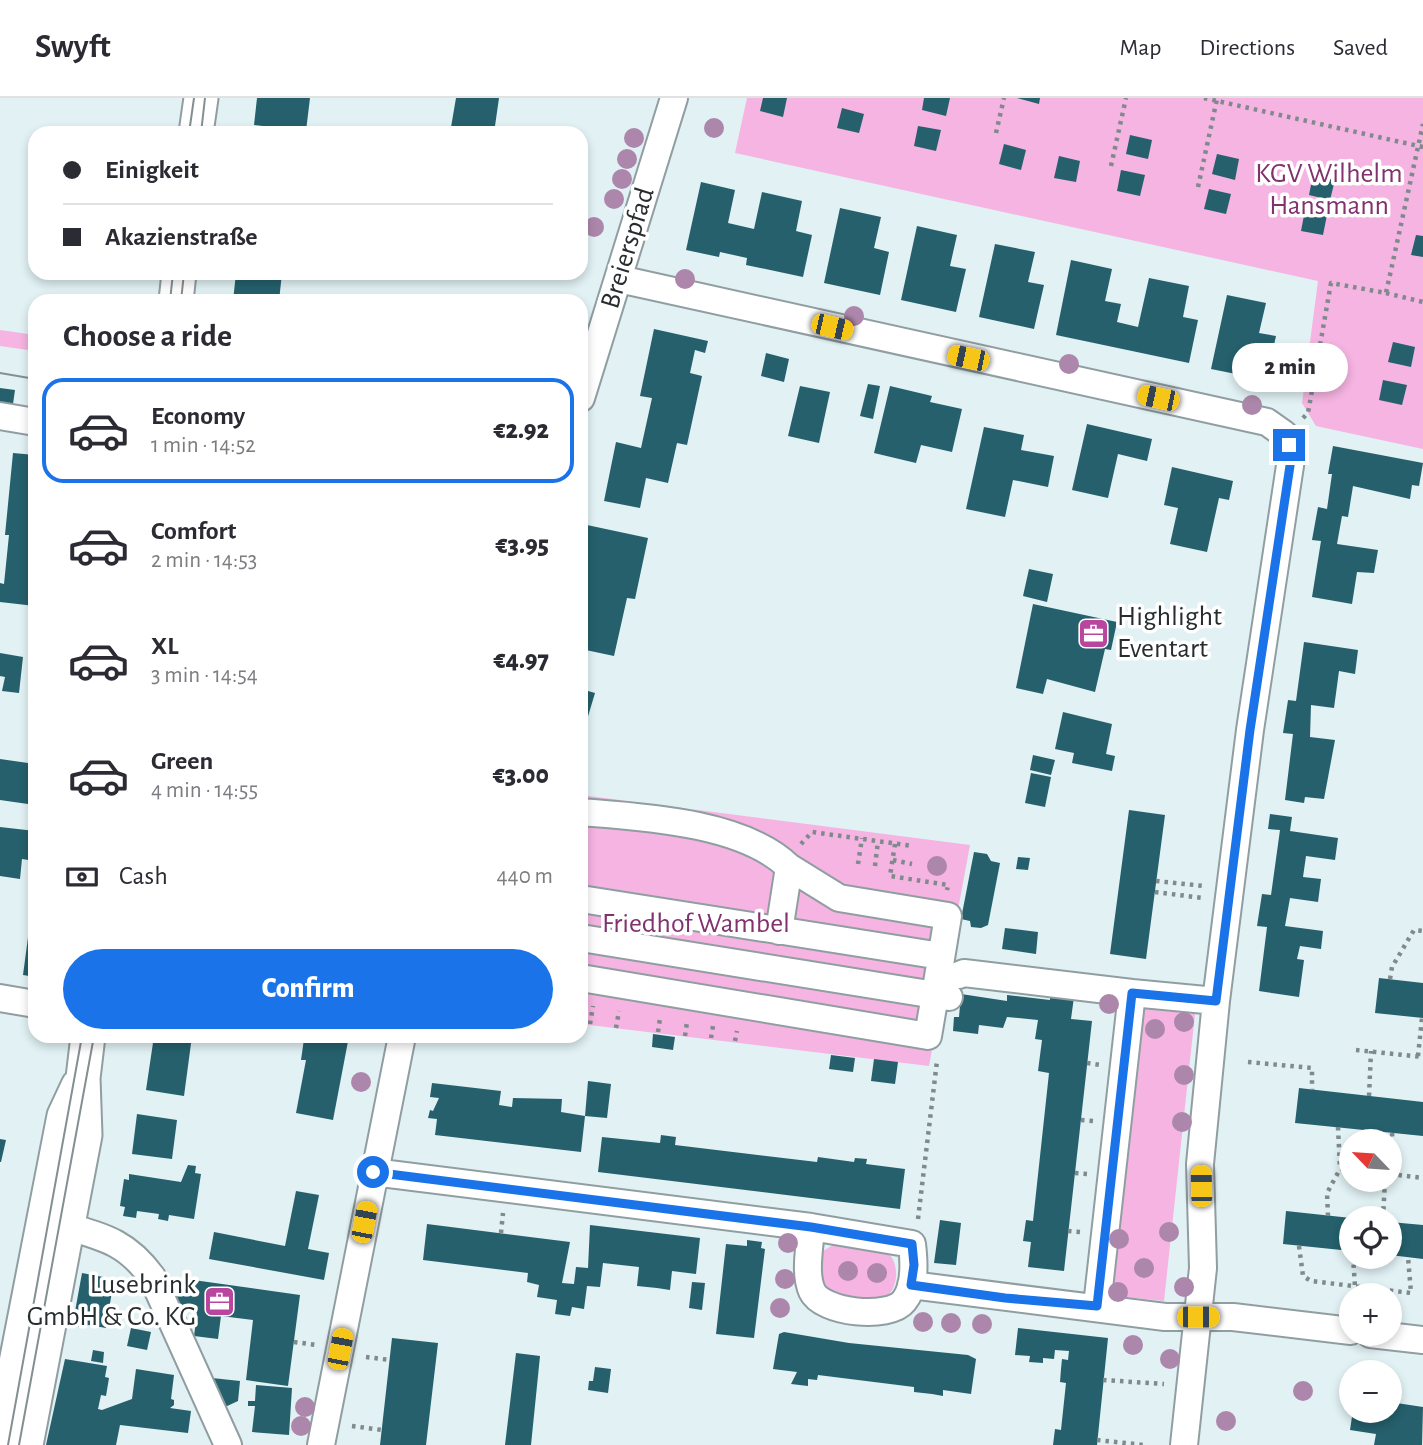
<!DOCTYPE html>
<meta charset="utf-8">
<style>
body{margin:0;font-family:"Alegreya Sans",sans-serif;background:#f7f7f7;color:#2b2b33;height:100vh;display:flex;flex-direction:column;font-size:26px;white-space:nowrap}
*{box-sizing:border-box;margin:0}
p{font-size:23px;color:#7c7c81}
.icon{flex:none;width:38px;height:38px;fill:none;stroke:currentColor;stroke-width:2;stroke-linecap:round;stroke-linejoin:round}
.map{position:relative;flex:1;overflow:hidden}
.side{position:absolute;left:28px;top:196px;width:560px;height:749px;display:flex;flex-direction:column;background:#fff;border-radius:21px;box-shadow:0 4px 10px #0003}
.side>*{flex:none}
.top-card{position:absolute;left:28px;top:28px;width:560px;height:154px;border-radius:21px;box-shadow:0 4px 10px #0003;display:grid;align-content:center;height:154px;padding:0 35px;background:#fff}
.needle{width:46px;rotate:295deg}
.fabs{position:absolute;left:1339px;top:1031px;display:grid;gap:14px}
.fabs a{display:grid;place-items:center;width:63px;height:63px;border-radius:50%;background:#fff;box-shadow:0 4px 10px #0003;font-size:35px}
.end{position:absolute;width:32px;height:32px;margin:-16px;border:9px solid #1a73e8;background:#fff;box-shadow:0 0 0 4px #fff}
.from{border-radius:50%}
.bubble{position:absolute;height:49px;border-radius:24px;background:#fff;box-shadow:0 4px 10px #0003;font-size:23px;font-weight:800;line-height:49px;text-align:center}
.car{position:absolute;width:21px;height:42px;margin:-21px -10px;border-radius:9px;box-shadow:0 0 5px 2px #0007;background:linear-gradient(#f5c518 24%,#345 0 40%,#f5c518 0 76%,#345 0 86%,#f5c518 0)}
.top-card b{display:flex;align-items:center;gap:24px;height:66px;font-size:26px}
.top-card b+b{border-top:2px solid #e1e1e2}
.top-card i{width:18px;height:18px;background:#2b2b33}
ul{padding:0;list-style:none}
li{display:flex;align-items:center;gap:21px;height:105px;margin:0 14px 10px;padding:0 21px;border:4px solid transparent;border-radius:21px}
li div{flex:1}
li b{display:block;font-size:26px}
li em{font-style:normal;font-weight:800}
li.current{border-color:#1a73e8}
li>.icon{width:63px;height:63px;stroke-width:1.5}
h2{padding:0 35px;font-size:32px;line-height:84px}
.pay{display:flex;align-items:center;gap:18px;height:77px;padding:0 35px;font-size:26px}
.pay p{margin-inline-start:auto}
.button{display:flex;gap:14px;margin-top:auto;padding:14px 35px}
.button a{flex:1;height:80px;border-radius:42px;background:#1a73e8;color:#fff;font-size:28px;font-weight:800;line-height:80px;text-align:center}
header{display:flex;align-items:center;gap:42px;box-sizing:border-box;height:98px;padding:0 35px;background:#fff;border-bottom:2px solid #e1e1e2}
header strong{font-size:33px}
nav{display:flex;gap:38px;margin-inline-start:auto;font-size:24px}
.map>svg:first-child{display:block}
</style>
<header>
<strong>Swyft</strong>
<nav><a>Map</a><a>Directions</a><a>Saved</a></nav>
</header>
<div class="map">
<svg width="1423" height="1347" viewBox="0 0 1423 1347">
<rect width="100%" height="100%" fill="#e1f1f4"/>
<!-- green -->
<path fill="#f5b4e1" d="M747,0H1423V351L1316,328L1302,305L1318,183L735,55Z
M0,232L35,237V253L0,248Z
M581,697L970,747L929,968L581,926Z
M1138,910L1195,916L1164,1203L1106,1197Z
M836,1145C850,1146 867,1146 880,1150C902,1157 901,1196 880,1202C864,1206 841,1198 825,1195L818,1185L820,1155Z"/>
<!-- building -->
<path fill="#25606c" d="M257,0H310L306,33L254,27Z
M456,0H499L494,35H450Z
M763,0H787L783,19L760,13Z
M924,0H950L946,18L922,12Z
M1017,0H1040L1039,6Z
M842,10L864,16L859,35L837,30Z
M918,28L941,32L936,53L914,48Z
M1130,37L1152,42L1148,61L1126,56Z
M1004,46L1026,52L1021,72L999,66Z
M1217,56L1239,61L1235,82L1212,76Z
M1059,58L1080,63L1076,84L1054,80Z
M1121,72L1145,77L1140,98L1117,93Z
M1313,77L1335,82L1330,102L1309,97Z
M701,84L735,92L728,125L754,131L762,94L802,103L796,133L812,137L803,179L746,167L747,160L720,154L719,159L686,152Z
M1209,91L1231,96L1226,116L1204,111Z
M840,110L881,119L874,150L889,154L880,197L824,185Z
M1305,112L1327,117L1323,137L1301,133Z
M917,128L957,137L950,168L966,171L956,214L901,202Z
M1416,137L1423,138V159L1411,157Z
M995,146L1035,154L1028,184L1044,187L1034,231L979,219Z
M1071,162L1112,171L1105,203L1121,206L1117,224L1138,229L1149,180L1189,188L1183,219L1198,222L1189,265L1056,237Z
M236,175H282L279,203H233Z
M1227,197L1266,205L1259,235L1276,238L1266,282L1211,271Z
M654,231L708,243L705,255L695,252L690,275L702,278L687,347L677,345L668,385L646,380L640,410L604,403L616,344L641,350L652,300L640,298Z
M1393,244L1415,249L1411,269L1388,264Z
M766,255L789,261L784,284L761,278Z
M1383,282L1407,287L1402,307L1379,302Z
M868,286L880,288L873,321L860,318Z
M800,288L830,294L819,345L788,338Z
M890,288L932,298L930,304L962,311L952,354L921,347L916,365L874,355Z
M0,290L15,292L13,306L0,304Z
M1087,326L1152,341L1147,363L1118,356L1108,400L1072,392Z
M984,329L1024,337L1021,352L1054,358L1048,389L1013,382L1005,419L966,411Z
M1333,348L1423,365L1419,388L1412,387L1410,401L1353,388L1348,419L1342,418L1337,446L1378,452L1374,475L1357,474L1352,506L1312,499L1321,443L1312,442L1318,409L1327,411L1332,376H1328Z
M13,355L35,357V508L0,504V485L4,486L9,437H5Z
M1172,369L1233,383L1229,402L1219,400L1207,454L1170,446L1178,410L1164,407Z
M587,427L648,440L635,501L627,500L614,558L581,551V454Z
M1029,471L1053,476L1047,504L1023,498Z
M1033,506L1117,524L1111,552L1105,551L1095,594L1047,581L1043,596L1016,590Z
M1304,544L1358,552L1355,576L1339,573L1334,610L1311,607L1310,639L1335,642L1324,701L1305,699L1304,705L1285,702L1293,636L1283,635L1288,602L1296,603Z
M0,555L23,559L19,595L2,593L5,579L0,578Z
M581,591L595,595L583,635L581,634Z
M1063,614L1112,626L1106,656L1115,658L1112,673L1072,665L1074,655L1055,651Z
M1033,657L1055,662L1051,677L1030,672Z
M0,661L35,666V707L0,702Z
M1031,675L1051,679L1045,709L1025,705Z
M1129,712L1165,717L1146,861L1110,856Z
M1270,716L1292,719L1290,733L1338,740L1335,762L1306,758L1303,779L1321,781L1318,804L1290,800L1285,828L1323,833L1321,851L1300,848L1297,861L1304,862L1299,899L1259,893L1267,829L1257,828L1262,796L1271,797L1280,732L1268,731Z
M0,729L35,733V763L22,761L20,781L0,778Z
M974,754L987,756L991,763L1000,765L988,827L981,830L971,829L970,823L961,821Z
M1018,759L1030,760L1028,772L1016,771Z
M33,802H35V879L23,877Z
M1005,830L1038,834L1036,856L1002,851Z
M1379,880L1423,885V920L1375,915Z
M961,896L1007,903V897L1050,902V896L1074,899L1071,921L1092,923L1064,1173L1028,1169L1031,1144L1023,1143L1026,1122L1033,1123L1049,975L1038,973L1042,942L1035,941L1038,922L1007,919L1003,930L979,927L978,936L953,933L954,919H959Z
M653,936L675,939L673,952L652,949Z
M154,938H192L184,998L146,992Z
M310,938H349L333,1022L296,1015L306,962H301L304,941L310,942Z
M831,957L855,960L853,974L829,971Z
M874,961L898,964L895,986L871,983Z
M588,983L611,986L607,1020L585,1018Z
M432,985L501,993L499,1007L512,1009L513,1000L562,1001L561,1014L585,1018L581,1054L435,1037L437,1021L428,1020L430,1012L433,1013L439,1000L430,999Z
M1299,990L1423,1004V1038L1295,1025Z
M137,1016L177,1022L172,1061L132,1056Z
M661,1037L676,1039L675,1047L817,1064L818,1059L854,1064L855,1060L867,1061L866,1066L905,1071L900,1111L598,1074L602,1039L660,1045Z
M0,1041L6,1042L1,1064H0Z
M188,1067L196,1068L195,1075L201,1076L194,1121L169,1117L168,1123L158,1121L159,1116L137,1113L136,1120L123,1118L125,1109L120,1108L124,1081L129,1082V1076L181,1084Z
M296,1093L319,1097L308,1151L329,1155L324,1182L209,1161L214,1134L285,1148Z
M1286,1113L1351,1120V1153L1283,1146Z
M940,1122L961,1125L956,1167L934,1165Z
M1390,1124L1423,1127V1161L1390,1157Z
M427,1126L570,1144L562,1185L574,1186L576,1169L588,1170L590,1127L700,1140L696,1176L672,1173L670,1192L657,1190L637,1188L639,1169L603,1165L600,1189L587,1188L584,1211L572,1209L570,1218L555,1216L557,1202L537,1199L539,1187L527,1184L528,1175L423,1162Z
M747,1142L762,1144L761,1150L765,1151L754,1240L716,1236L726,1146L747,1148Z
M82,1175L114,1181L106,1230L89,1227L72,1230Z
M172,1179L300,1197L288,1288L246,1282L253,1222L221,1218L218,1241L194,1238L197,1215L180,1213L168,1184Z
M692,1184L705,1185L702,1212L689,1210Z
M131,1230L151,1234L147,1252L127,1248Z
M1018,1230L1108,1240L1097,1347H1053L1055,1331L1061,1332L1066,1285L1060,1284L1061,1271L1062,1261L1068,1262L1069,1253L1055,1252L1054,1261L1043,1260V1265L1029,1264L1030,1258L1015,1257Z
M784,1234L849,1245L968,1257L976,1261L971,1296L943,1292V1298L932,1296L914,1294V1289L818,1277L817,1282L808,1281V1288L791,1286L797,1274L773,1271L779,1236Z
M392,1240L438,1245L426,1347H380Z
M93,1252L104,1254L103,1265L91,1263Z
M516,1255L540,1258L531,1347H505Z
M65,1261L107,1268L105,1279L109,1280L106,1298L101,1297L98,1311L102,1312L132,1301L136,1271L174,1277L171,1301L174,1302V1307L170,1310L191,1313L188,1335L120,1327L116,1347H46Z
M595,1269L611,1271L608,1295L588,1292L589,1283H593Z
M212,1280L240,1283L238,1303L225,1309Z
M256,1287L292,1290L289,1337L252,1334L255,1308H248V1303H255Z
M1390,1304L1423,1309L1422,1347H1374L1376,1336L1350,1332L1353,1312H1390Z"/>
<g fill="none" stroke-linecap="round" stroke-linejoin="round">
<defs>
<path id="minor" d="M619,181L1267,324L1284,336L1291,361L1250,632L1216,903L1200,1066L1203,1170L1184,1347
M581,300L674,0
M0,318L35,324
M581,714C643,719 743,724 789,769L779,833
M581,801L941,858
M581,840L935,897L948,818L839,800L789,769
M959,877L964,875L1132,895
M581,880L928,938L935,897L949,899
M0,900L35,906
M373,1074L811,1129L912,1146C914,1163 916,1188 904,1203C889,1222 822,1215 812,1193C804,1175 810,1149 811,1129
M69,1129C107,1140 128,1146 152,1179L228,1347
M911,1187L1165,1219H1233L1351,1233
M1097,1208L1132,895L1216,903
M1370,1236L1423,1242
M321,1347L402,938"/>
<path id="major" d="M196,35L201,0
M176,203L179,175
M0,1347L64,1018L78,988
M26,1347L85,1037L83,980L88,938"/>
</defs>
<!-- minor casing -->
<use href="#minor" stroke="#909ea2" stroke-width="30"/>
<!-- major casing -->
<use href="#major" stroke="#909ea2" stroke-width="37"/>
<!-- path -->
<path stroke="#7f8a8c" stroke-width="4.5" stroke-dasharray="3.5 5" stroke-linecap="butt" d="M1204,0L1423,49
M996,35L1004,0
M1111,68L1126,0
M1198,89L1217,1
M1386,195L1423,204
M1303,320L1308,315L1331,185L1386,195L1423,26
M801,746L812,734L913,748
M895,746L890,778L948,787L947,792
M893,762L912,766
M858,766L862,740
M875,768L878,743
M1156,783L1204,788
M1155,794L1203,800
M1390,881L1392,869L1414,832L1423,833
M590,926L593,908
M616,930L619,913
M658,934L660,920
M685,938L687,924
M711,940L713,928
M735,943L737,933
M1356,952L1423,959
M1418,958L1422,920
M1248,964L1312,970V992
M1087,965L1100,967
M1369,998L1371,953
M1081,1022L1094,1023
M1338,1029L1340,1071L1351,1072
M1392,1035L1395,1077
M1075,1075L1088,1076
M1390,1076L1423,1080
M1328,1118L1327,1095L1340,1071
M1383,1120L1385,1082
M918,1121L937,963
M1068,1133L1081,1134
M501,1135L503,1115
M1299,1148L1303,1178L1311,1183L1411,1195L1408,1159
M1353,1158L1355,1189
M294,1244L317,1247
M366,1259L390,1262
M1103,1282L1164,1286
M352,1328L382,1332
M1097,1342L1144,1347"/>
<!-- minor -->
<use href="#minor" stroke="#fff" stroke-width="26"/>
<!-- major -->
<use href="#major" stroke="#fff" stroke-width="33"/>
<!-- tram -->
<path stroke="#848f91" stroke-width="2" d="M189,35L194,0
M201,35L205,0
M170,203L173,175
M181,203L184,175
M0,275L35,281
M8,1347L82,938
M19,1347L94,938"/>
</g>
<!-- trees -->
<g fill="#ad87ab">
<circle cx="714" cy="30" r="10"/>
<circle cx="634" cy="40" r="10"/>
<circle cx="627" cy="61" r="10"/>
<circle cx="622" cy="81" r="10"/>
<circle cx="614" cy="101" r="10"/>
<circle cx="594" cy="129" r="10"/>
<circle cx="685" cy="181" r="10"/>
<circle cx="854" cy="218" r="10"/>
<circle cx="1069" cy="266" r="10"/>
<circle cx="1252" cy="307" r="10"/>
<circle cx="937" cy="768" r="10"/>
<circle cx="1109" cy="906" r="10"/>
<circle cx="1184" cy="924" r="10"/>
<circle cx="1155" cy="931" r="10"/>
<circle cx="1184" cy="977" r="10"/>
<circle cx="361" cy="984" r="10"/>
<circle cx="1182" cy="1024" r="10"/>
<circle cx="1169" cy="1134" r="10"/>
<circle cx="1119" cy="1141" r="10"/>
<circle cx="788" cy="1145" r="10"/>
<circle cx="1144" cy="1170" r="10"/>
<circle cx="848" cy="1173" r="10"/>
<circle cx="877" cy="1175" r="10"/>
<circle cx="785" cy="1181" r="10"/>
<circle cx="1184" cy="1189" r="10"/>
<circle cx="1118" cy="1194" r="10"/>
<circle cx="780" cy="1210" r="10"/>
<circle cx="923" cy="1224" r="10"/>
<circle cx="951" cy="1225" r="10"/>
<circle cx="982" cy="1226" r="10"/>
<circle cx="1133" cy="1247" r="10"/>
<circle cx="1170" cy="1261" r="10"/>
<circle cx="1303" cy="1293" r="10"/>
<circle cx="305" cy="1309" r="10"/>
<circle cx="1226" cy="1323" r="10"/>
<circle cx="301" cy="1328" r="10"/>
</g>
<g fill="none" stroke-linecap="round" stroke-linejoin="round">
<!-- route -->
<path stroke="#1a73e8" stroke-width="9" d="M373,1074L811,1129L912,1146L914,1167L911,1187L1005,1200L1097,1208L1132,895L1216,903L1250,632L1291,361L1289,347"/>
</g>
<!-- icons -->
<defs>
<symbol id="office-square" viewBox="-11 -11 22 22"><rect x="-9" y="-9" width="18" height="18" rx="4" fill="#b9459e" stroke="#fff"/><path d="M-6-3h4V-5.5h4V-3h4V5H-6ZM-1-4.5V-3h2v-1.5ZM-6 0V1H6V0Z" fill="#fff"/></symbol>
</defs>
<g fill-rule="evenodd">
<use href="#office-square" x="1076" y="518" width="35" height="35"/>
<use href="#office-square" x="202" y="1186" width="35" height="35"/>
</g>
<g text-anchor="middle" dominant-baseline="central" stroke-width="7" stroke-linejoin="round" paint-order="stroke">
<!-- park labels -->
<g font-size="28" fill="#82316f" stroke="#fff">
<text x="1329" y="76">KGV Wilhelm<tspan x="1329" dy="32">Hansmann</tspan></text>
<text x="696" y="826">Friedhof Wambel</text>
</g>
<!-- street labels -->
<g font-size="28" fill="#272d2e" stroke="#fff">
<text transform="translate(628 150) rotate(-73)">Breierspfad</text>
</g>
<!-- poi labels -->
<g font-size="28" fill="#272d2e" stroke="#fff" text-anchor="start">
<text x="1117" y="519">Highlight<tspan x="1117" dy="32">Eventart</tspan></text>
<text x="196" y="1187" text-anchor="end">Lusebrink<tspan x="196" dy="32">GmbH &amp; Co. KG</tspan></text>
</g>
</g>
</svg>
<div class="fabs">
<a><svg class="needle" viewBox="-14 -14 28 28"><path d="M0-13l5 13h-10z" fill="#e53935"/><path d="M0 13l5-13h-10z" fill="#7c7c81"/></svg></a>
<a><svg class="icon" aria-label="locate" viewBox="0 0 24 24"><circle cx="12" cy="12" r="6"/><path d="M12 2v4M12 18v4M2 12h4M18 12h4"/></svg></a>
<a>+</a>
<a>−</a>
</div>
<i class="end from" style="left:373px;top:1074px"></i>
<i class="end" style="left:1289px;top:347px"></i>
<div class="bubble" style="left:1232px;top:245px;width:116px">2 min</div>
<i class="car" style="left:832px;top:229px;rotate:103deg"></i>
<i class="car" style="left:968px;top:260px;rotate:282deg"></i>
<i class="car" style="left:1158px;top:300px;rotate:282deg"></i>
<i class="car" style="left:1201px;top:1088px;rotate:359deg"></i>
<i class="car" style="left:364px;top:1124px;rotate:11deg"></i>
<i class="car" style="left:1198px;top:1219px;rotate:90deg"></i>
<i class="car" style="left:340px;top:1251px;rotate:11deg"></i>
<div class="top-card">
<b><i class="from"></i>Einigkeit</b>
<b><i></i>Akazienstraße</b>
</div>
<section class="side">
<h2>Choose a ride</h2>
<ul>
<li class="current"><svg class="icon" aria-label="car" viewBox="0 0 24 24"><path d="M5 17H2v-5l4-1 3-4h7l3 4 3 1v5h-3M9 17h6M6 11h13"/><circle cx="7" cy="17" r="2"/><circle cx="17" cy="17" r="2"/></svg><div><b>Economy</b><p>1 min · 14:52</p></div><em>€2.92</em></li>
<li><svg class="icon" aria-label="car" viewBox="0 0 24 24"><path d="M5 17H2v-5l4-1 3-4h7l3 4 3 1v5h-3M9 17h6M6 11h13"/><circle cx="7" cy="17" r="2"/><circle cx="17" cy="17" r="2"/></svg><div><b>Comfort</b><p>2 min · 14:53</p></div><em>€3.95</em></li>
<li><svg class="icon" aria-label="car" viewBox="0 0 24 24"><path d="M5 17H2v-5l4-1 3-4h7l3 4 3 1v5h-3M9 17h6M6 11h13"/><circle cx="7" cy="17" r="2"/><circle cx="17" cy="17" r="2"/></svg><div><b>XL</b><p>3 min · 14:54</p></div><em>€4.97</em></li>
<li><svg class="icon" aria-label="car" viewBox="0 0 24 24"><path d="M5 17H2v-5l4-1 3-4h7l3 4 3 1v5h-3M9 17h6M6 11h13"/><circle cx="7" cy="17" r="2"/><circle cx="17" cy="17" r="2"/></svg><div><b>Green</b><p>4 min · 14:55</p></div><em>€3.00</em></li>
</ul>
<div class="pay"><svg class="icon" aria-label="cash" viewBox="0 0 24 24"><path d="M3 7h18v10H3z"/><circle cx="12" cy="12" r="2"/></svg>Cash<p>440 m</p></div>
<div class="button"><a>Confirm</a></div>
</section>
</div>
